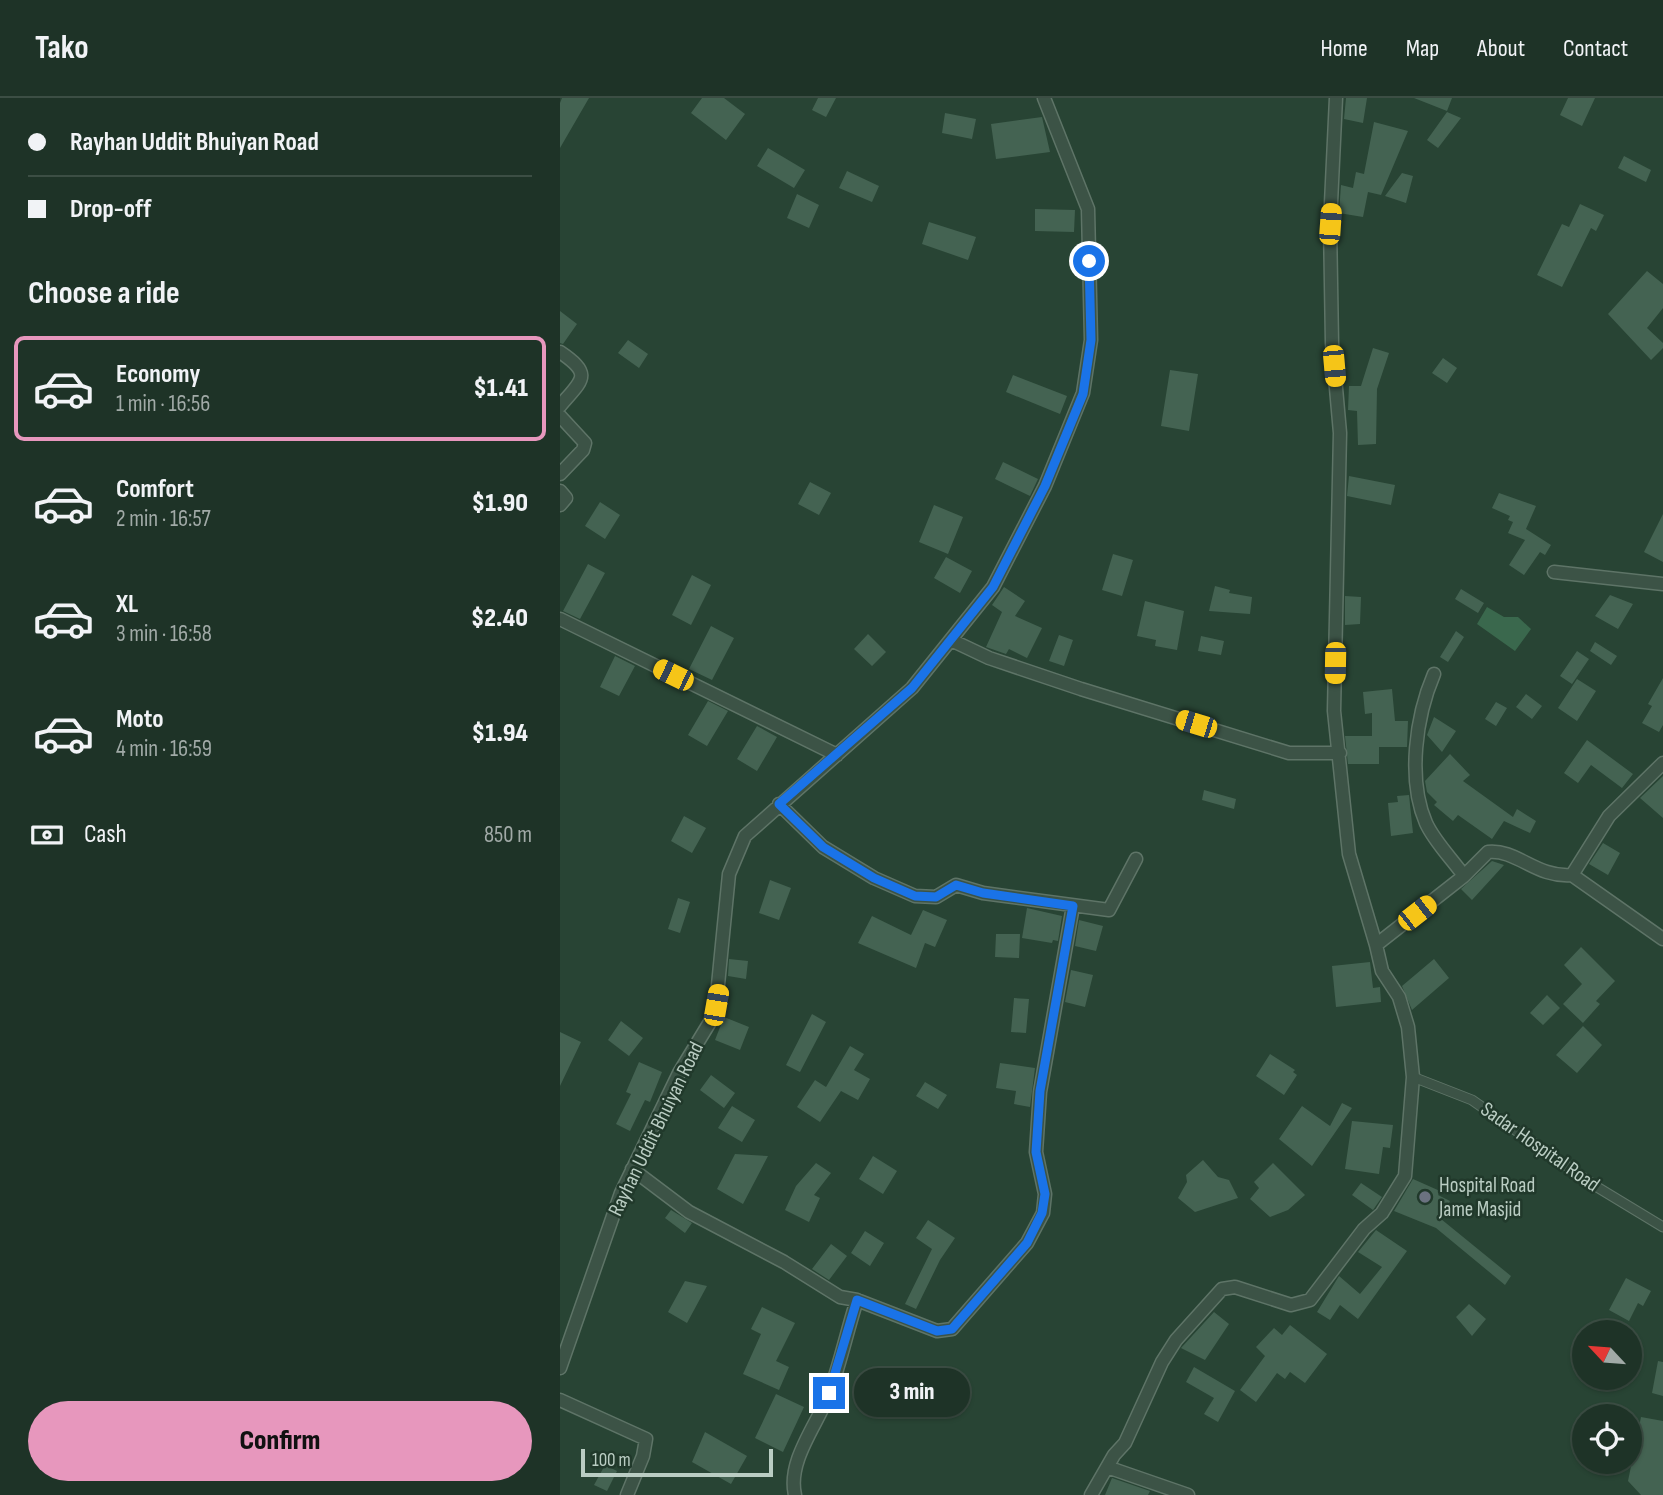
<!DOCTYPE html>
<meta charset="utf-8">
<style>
body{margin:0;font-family:"Sofia Sans Condensed",sans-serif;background:#263b2f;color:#f1f3f6;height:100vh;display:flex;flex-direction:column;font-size:26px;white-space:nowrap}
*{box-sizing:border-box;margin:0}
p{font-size:23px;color:#a1aaa7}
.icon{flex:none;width:38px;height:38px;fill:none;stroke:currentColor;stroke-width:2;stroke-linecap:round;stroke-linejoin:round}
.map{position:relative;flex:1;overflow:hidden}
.panel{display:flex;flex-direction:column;background:#1e3327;width:560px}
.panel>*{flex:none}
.guide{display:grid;align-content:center;height:154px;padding:0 28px;background:#1e3327}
.needle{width:46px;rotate:296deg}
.fabs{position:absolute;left:1012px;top:1222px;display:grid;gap:14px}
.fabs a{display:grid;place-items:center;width:70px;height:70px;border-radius:50%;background:#1e3327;box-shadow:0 2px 5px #0004,0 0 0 2px #3c4e44;font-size:35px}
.scale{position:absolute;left:21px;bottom:18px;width:192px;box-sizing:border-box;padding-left:7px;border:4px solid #bacdc3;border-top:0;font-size:19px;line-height:24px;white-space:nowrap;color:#bacdc3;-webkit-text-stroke:5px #21392b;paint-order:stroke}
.end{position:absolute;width:32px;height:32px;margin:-16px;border:9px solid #1a73e8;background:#fff;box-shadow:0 0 0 4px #fff}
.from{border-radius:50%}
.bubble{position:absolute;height:49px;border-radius:24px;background:#1e3327;box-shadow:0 2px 5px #0004,0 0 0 2px #3c4e44;font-size:23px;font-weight:800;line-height:49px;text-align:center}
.car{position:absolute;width:21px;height:42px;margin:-21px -10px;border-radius:9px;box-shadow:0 0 5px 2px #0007;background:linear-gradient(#f5c518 24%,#345 0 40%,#f5c518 0 76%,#345 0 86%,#f5c518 0)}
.guide b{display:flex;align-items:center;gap:24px;height:66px;font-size:26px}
.guide b+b{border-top:2px solid #3c4e44}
.guide i{width:18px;height:18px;background:#f1f3f6}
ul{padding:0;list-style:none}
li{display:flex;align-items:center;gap:21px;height:105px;margin:0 14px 10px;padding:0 14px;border:4px solid transparent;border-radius:10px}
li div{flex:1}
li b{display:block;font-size:26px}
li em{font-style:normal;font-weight:800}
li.current{border-color:#e797bd}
li>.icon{width:63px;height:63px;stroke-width:1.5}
h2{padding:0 28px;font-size:32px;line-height:84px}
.pay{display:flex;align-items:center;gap:18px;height:77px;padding:0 28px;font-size:26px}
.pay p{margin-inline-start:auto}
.cta{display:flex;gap:14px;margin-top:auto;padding:14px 28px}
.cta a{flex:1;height:80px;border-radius:42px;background:#e797bd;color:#111;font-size:28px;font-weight:800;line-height:80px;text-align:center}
header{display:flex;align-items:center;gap:42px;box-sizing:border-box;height:98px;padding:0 35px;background:#1e3327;border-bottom:2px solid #3c4e44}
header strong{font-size:33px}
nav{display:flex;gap:38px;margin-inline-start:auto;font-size:24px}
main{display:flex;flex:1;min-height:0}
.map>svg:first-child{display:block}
</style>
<header>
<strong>Tako</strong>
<nav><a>Home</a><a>Map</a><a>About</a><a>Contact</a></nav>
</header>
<main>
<section class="panel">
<div class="guide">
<b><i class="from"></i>Rayhan Uddit Bhuiyan Road</b>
<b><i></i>Drop-off</b>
</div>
<h2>Choose a ride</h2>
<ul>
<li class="current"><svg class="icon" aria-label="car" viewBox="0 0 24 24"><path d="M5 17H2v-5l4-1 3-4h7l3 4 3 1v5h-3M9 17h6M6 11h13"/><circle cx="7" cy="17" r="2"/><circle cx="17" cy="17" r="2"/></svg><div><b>Economy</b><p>1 min · 16:56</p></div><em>$1.41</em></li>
<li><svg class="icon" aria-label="car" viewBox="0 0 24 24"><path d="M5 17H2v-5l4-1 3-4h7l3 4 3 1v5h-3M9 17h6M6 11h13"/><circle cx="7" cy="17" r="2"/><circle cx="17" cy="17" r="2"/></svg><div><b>Comfort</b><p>2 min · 16:57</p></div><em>$1.90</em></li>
<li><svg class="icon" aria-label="car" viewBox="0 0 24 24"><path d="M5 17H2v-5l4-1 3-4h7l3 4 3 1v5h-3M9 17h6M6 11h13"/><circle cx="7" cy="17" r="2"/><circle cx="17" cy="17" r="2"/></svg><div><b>XL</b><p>3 min · 16:58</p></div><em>$2.40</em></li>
<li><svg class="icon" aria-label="car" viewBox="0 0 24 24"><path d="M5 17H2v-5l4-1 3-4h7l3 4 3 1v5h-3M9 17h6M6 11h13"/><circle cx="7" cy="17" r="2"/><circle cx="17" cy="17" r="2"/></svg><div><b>Moto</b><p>4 min · 16:59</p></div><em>$1.94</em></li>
</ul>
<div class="pay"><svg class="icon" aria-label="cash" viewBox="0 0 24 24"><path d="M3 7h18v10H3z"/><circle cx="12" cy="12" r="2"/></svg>Cash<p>850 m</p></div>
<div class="cta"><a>Confirm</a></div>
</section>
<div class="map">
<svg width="1103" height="1397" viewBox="0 0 1103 1397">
<rect width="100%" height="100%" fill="#284434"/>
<!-- water -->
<path fill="#3a684d" d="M927,509L944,519H958L971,531L955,553L917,526Z"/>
<!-- building -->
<path fill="#446352" d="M2,0H29L0,50V5Z
M142,0H164L185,16L166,42L131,15Z
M258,0H276L266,19L252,12Z
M786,0H807L803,25L784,21Z
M854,0H892L887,13Z
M1008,0H1035L1022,28L1000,17Z
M887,14L901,20L878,50L867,42Z
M385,15L416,21L412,41L382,35Z
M482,19L490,54L436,61L431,26Z
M814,24L848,33L821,97L808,94L803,119L779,115L781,87L793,90L796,74L804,76Z
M208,50L245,72L234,90L197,68Z
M1064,58L1091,72L1086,84L1058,70Z
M287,73L319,88L312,104L279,90Z
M842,75L853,78L846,105L825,98Z
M237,96L259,107L249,130L227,120Z
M1020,106L1044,117L1036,133L1031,130L1002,189L977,177L1002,126L1009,129Z
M475,111L515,112L514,134L475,133Z
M369,124L416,139L408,162L362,146Z
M1087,173L1103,186V210L1087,230L1103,245V250L1091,262L1048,216Z
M0,213L17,226L3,246L0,245Z
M68,242L88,256L79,270L58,255Z
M813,250L829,255L817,291L816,346L798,347L797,313L788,312L789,288H801Z
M883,260L897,270L887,285L872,275Z
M610,272L638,276L629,333L601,328Z
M453,277L507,298L500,316L446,294Z
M443,364L478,381L470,398L435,381Z
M789,378L835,387L831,407L787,398Z
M250,384L271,395L259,417L238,406Z
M939,395L976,408L966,431L991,447L985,457L980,454L964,477L949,467L965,442L948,435L953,424L948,422L950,418L932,410Z
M40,404L60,417L45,441L25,428Z
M374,407L403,419L388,456L359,444Z
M1103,416V464L1084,454Z
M553,456L573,462L562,498L542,492Z
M386,459L412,473L400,495L374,480Z
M28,466L45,475L20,521L3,513Z
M132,477L151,487L131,527L112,517Z
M655,488L670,492L669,495L692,499L690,516L649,513Z
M444,489L465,503L455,518L482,530L467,560L449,551L446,556L426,549L442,514L432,507Z
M901,491L924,505L918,515L895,501Z
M1050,497L1073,506L1058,531L1035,518Z
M785,498L801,499L800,526L785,527Z
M585,503L624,513L617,552L595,548L596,542L577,538Z
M151,528L174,540L152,582L129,571Z
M896,533L904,539L888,564L880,559Z
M308,536L326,554L312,568L294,551Z
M499,537L513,542L504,568L489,563Z
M641,538L664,543L661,557L638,553Z
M1035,544L1057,558L1051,567L1030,553Z
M1017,553L1029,561L1012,586L1000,578Z
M55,558L75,568L59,598L40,589Z
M1103,580V627L1099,634L1082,625L1092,608L1088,606Z
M1017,581L1036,593L1017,623L998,610Z
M832,591L835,623H848L847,649H819V666H788L785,638H812V615L805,616L803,594Z
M966,596L982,608L972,621L956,609Z
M148,603L168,613L147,648L128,637Z
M936,604L947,610L936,628L925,621Z
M874,619L896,633L882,654L867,637Z
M197,628L217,639L197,673L177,661Z
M1027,642L1073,676L1062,690L1031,667L1018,685L1004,675Z
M890,656L910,677L903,683L953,719L957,711L976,723L970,735L944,723L932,741L898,717L893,723L874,707L877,704L867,694L865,683Z
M1103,678V720L1080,700Z
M644,692L676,701L674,711L642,702Z
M849,697L853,735L831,738L828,705L838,704L837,698Z
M124,718L146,730L132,755L111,743Z
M1043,745L1060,755L1048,777L1029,766Z
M932,763L944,767L912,802L901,791Z
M210,782L231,790L219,822L199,815Z
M118,800L130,804L120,835L108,831Z
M467,810L502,818L498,843L493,842L492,845L462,840Z
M363,812L387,822L375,849L365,845L356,870L298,845L312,818L351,837Z
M519,822L543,828L536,853L515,848Z
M436,836H460L459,860L435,859Z
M1021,849L1055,883L1036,903L1040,906L1023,925L1003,906L1022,886L1004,867Z
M169,861L188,863L186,881L168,878Z
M874,861L889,880L852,912L842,888Z
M810,864L813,890L820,889L821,904L776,909L772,868Z
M511,872L533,877L525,909L505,904Z
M987,897L1000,910L983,927L970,915Z
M454,900L469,901L466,935L451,934Z
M252,916L266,924L240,974L226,967Z
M164,919L189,929L180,952L155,942Z
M61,923L83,940L69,958L48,942Z
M1023,928L1042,947L1017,975L996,957Z
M0,934L21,944L0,988Z
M290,948L304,956L294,972L310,981L298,1002L281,993L260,1024L237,1009L255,982L266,989Z
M710,956L735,972L733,974L737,977L724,997L696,978Z
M79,964L102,974L90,1004L85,1002L70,1033L56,1026L71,996L66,994Z
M440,965L475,970L470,1009L454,1006L456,993L436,990Z
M151,977L175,995L164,1010L140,992Z
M365,984L387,997L378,1011L356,998Z
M782,1005L792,1010L752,1068L719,1041L742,1008L770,1028Z
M172,1008L195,1022L182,1044L158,1030Z
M792,1023L833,1027L830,1050L823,1049L819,1076L785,1071Z
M175,1056L208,1058L183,1106L157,1091Z
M313,1058L337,1073L323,1096L299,1081Z
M643,1062L658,1079L669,1082L678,1100L635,1114L618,1100L627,1084L626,1077Z
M256,1065L271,1075L254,1097L260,1100L249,1124L225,1112L236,1088Z
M713,1065L745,1097L728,1112L710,1119L690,1101L699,1090L694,1084Z
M853,1081L880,1093L878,1097L890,1103L881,1121L951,1178L945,1187L876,1130L834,1113Z
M801,1085L822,1099L813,1112L792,1097Z
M111,1112L132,1125L125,1135L105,1120Z
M368,1122L395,1140L380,1162L356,1211L345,1206L372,1151L356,1140Z
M816,1132L847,1153L798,1221L780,1207L770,1222L757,1214L779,1178L800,1196L822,1169L798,1154Z
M305,1133L324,1145L310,1168L291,1155Z
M271,1146L287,1158L269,1182L252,1171Z
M1066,1180L1091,1193L1083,1208L1078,1205L1069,1223L1049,1212Z
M125,1183L147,1188L127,1225L108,1214Z
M909,1206L926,1221L912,1238L896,1219Z
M202,1209L235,1225L216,1263L229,1269L219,1292L183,1276L201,1236L191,1231Z
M654,1214L669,1226L645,1262L621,1250Z
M730,1227L767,1256L745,1285L730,1274L725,1281L717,1275L696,1304L680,1292L705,1258L696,1249L714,1230L722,1237Z
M1098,1263L1103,1264V1298L1092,1295Z
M634,1269L675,1293L658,1324L644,1316L654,1300L626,1284Z
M216,1296L244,1309L223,1354L195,1340Z
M1081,1319L1103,1323V1397H1081L1068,1383Z
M145,1334L187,1358L171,1386L132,1364Z
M45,1367L57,1373L47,1393L34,1387Z
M552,1380L590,1393L588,1397H545Z"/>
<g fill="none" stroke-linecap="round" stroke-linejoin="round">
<defs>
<path id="pedestrian" d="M853,979L912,1002L1037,1089L1103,1129"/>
<path id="minor" d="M776,0L770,126L772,245L780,335L774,613L789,756L816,847
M0,254C34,277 22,282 0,308
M0,318L25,345L23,352L0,376
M0,393L6,400L0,407
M994,474L1103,486
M0,521L277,657
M391,542L429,560L521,591L729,655H780
M874,576C856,618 847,681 866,725C874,743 892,761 904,778
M219,706L263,749L314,780L355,798L376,799L396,787L423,795L549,812L576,761
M1012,777L1103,841
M72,1071L129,1114L224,1164L280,1199L297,1202C287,1233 280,1266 269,1296C257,1327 227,1363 235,1397
M297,1202L377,1233L392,1231L467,1145L483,1115L485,1096L476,1054L480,994L513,808
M0,1270L61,1095L119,975L150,924L156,907L169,776L185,738L352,590L433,489L485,388L523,295L531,242L528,111L484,0
M0,1302L86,1341L83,1358L67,1397
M547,1369L628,1397
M531,1397L554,1357L565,1345L602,1264L616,1242L662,1191L675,1189L731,1207L750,1202L804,1131L822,1115L845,1078L853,979L848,929L839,899L822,873L816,847L904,778L928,754C957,751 976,780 1012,777L1049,718L1103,665"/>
</defs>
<!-- pedestrian casing -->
<use href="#pedestrian" stroke="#5e7467" stroke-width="11"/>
<!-- minor casing -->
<use href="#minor" stroke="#5e7467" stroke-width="15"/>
<!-- pedestrian -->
<use href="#pedestrian" stroke="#3c5346" stroke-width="9"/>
<!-- minor -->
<use href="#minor" stroke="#3c5346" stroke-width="12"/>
</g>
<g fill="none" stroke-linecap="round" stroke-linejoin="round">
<!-- route -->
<path stroke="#1a73e8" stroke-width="9" d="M269,1295L297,1202L377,1233L392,1231L467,1145L482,1115L485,1096L476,1054L480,993L513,808L423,795L396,787L376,799L355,798L314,780L263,749L219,706L352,590L433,489L485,388L523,296L531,242L529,163"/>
</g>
<!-- markers -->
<circle fill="#6b7280" stroke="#21392b" stroke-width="2.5" cx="865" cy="1099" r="7"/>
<g text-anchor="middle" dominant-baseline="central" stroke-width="5" stroke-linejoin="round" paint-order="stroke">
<!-- street labels -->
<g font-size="21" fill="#bacdc3" stroke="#21392b">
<text transform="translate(96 1031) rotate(-64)">Rayhan Uddit Bhuiyan Road</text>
<text transform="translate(980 1049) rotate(35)">Sadar Hospital Road</text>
</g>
<!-- poi labels -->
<g font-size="21" fill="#bacdc3" stroke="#21392b" text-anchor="start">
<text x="879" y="1087">Hospital Road<tspan x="879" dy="24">Jame Masjid</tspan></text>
</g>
</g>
</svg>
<div class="fabs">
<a><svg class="needle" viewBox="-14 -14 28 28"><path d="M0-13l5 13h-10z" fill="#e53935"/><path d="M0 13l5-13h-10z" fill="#a1aaa7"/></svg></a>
<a><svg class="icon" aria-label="locate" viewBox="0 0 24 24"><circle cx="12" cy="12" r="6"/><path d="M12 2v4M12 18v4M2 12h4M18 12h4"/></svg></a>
</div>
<div class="scale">100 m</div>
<i class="end from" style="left:529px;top:163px"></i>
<i class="end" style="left:269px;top:1295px"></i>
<div class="bubble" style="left:294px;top:1270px;width:116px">3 min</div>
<i class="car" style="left:770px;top:126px;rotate:4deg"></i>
<i class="car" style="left:774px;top:268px;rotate:175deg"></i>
<i class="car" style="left:775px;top:565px;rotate:181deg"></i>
<i class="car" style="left:113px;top:577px;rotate:296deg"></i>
<i class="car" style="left:636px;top:626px;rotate:287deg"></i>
<i class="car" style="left:857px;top:815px;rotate:52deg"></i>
<i class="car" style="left:156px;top:907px;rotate:10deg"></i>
</div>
</main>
